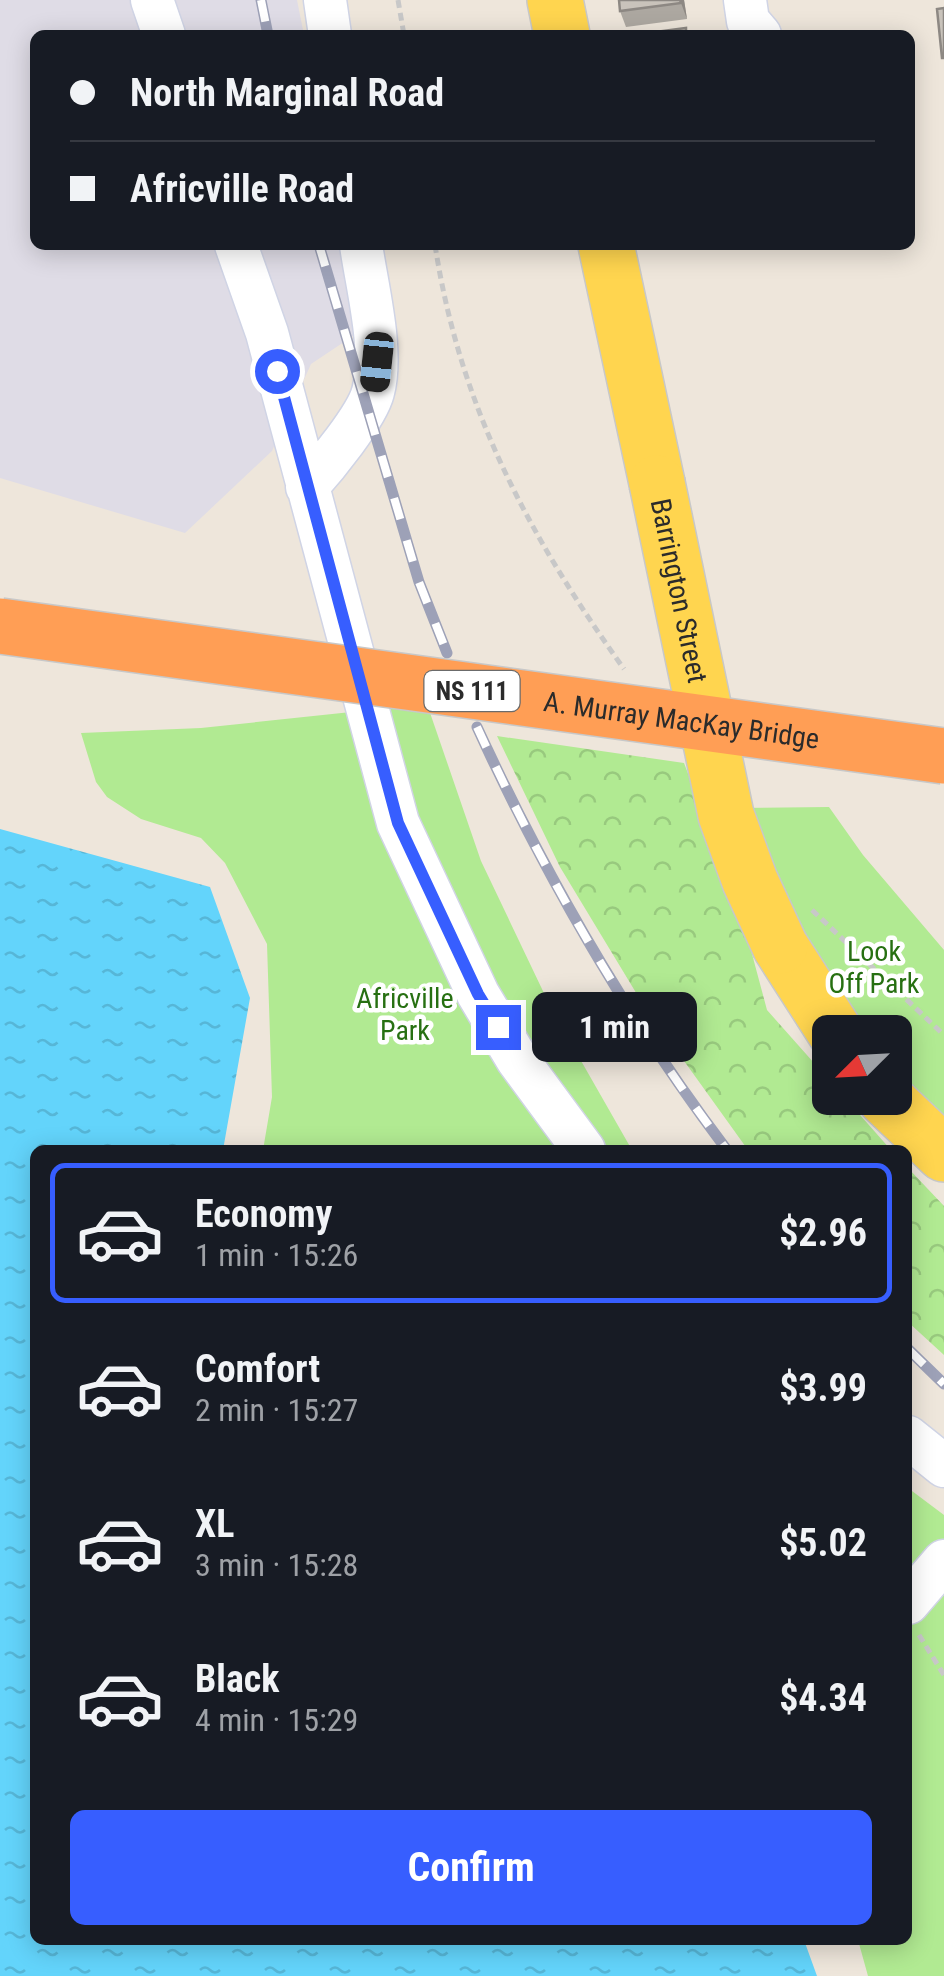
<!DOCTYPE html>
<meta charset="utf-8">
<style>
body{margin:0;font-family:"Roboto Condensed",sans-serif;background:#20242c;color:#f1f3f6;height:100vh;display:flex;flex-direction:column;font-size:38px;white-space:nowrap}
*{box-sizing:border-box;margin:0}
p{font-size:32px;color:#9ea1a6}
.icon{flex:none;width:55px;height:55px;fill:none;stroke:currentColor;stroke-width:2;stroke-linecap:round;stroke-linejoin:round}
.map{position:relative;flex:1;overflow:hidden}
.details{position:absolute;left:30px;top:1145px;width:882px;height:800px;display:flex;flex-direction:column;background:#171b24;border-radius:15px;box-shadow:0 5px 25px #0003}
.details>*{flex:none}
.hud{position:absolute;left:30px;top:30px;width:885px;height:220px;border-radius:15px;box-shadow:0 5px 25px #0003;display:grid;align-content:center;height:220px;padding:0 40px;background:#171b24}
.needle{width:65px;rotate:246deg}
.controls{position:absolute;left:812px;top:1015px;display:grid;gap:20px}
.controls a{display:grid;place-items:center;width:100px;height:100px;border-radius:15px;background:#171b24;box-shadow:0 5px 25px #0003;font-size:50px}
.end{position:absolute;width:45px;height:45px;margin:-22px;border:12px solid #375eff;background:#fff;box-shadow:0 0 0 5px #fff}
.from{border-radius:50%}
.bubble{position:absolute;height:70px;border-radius:15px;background:#171b24;box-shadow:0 5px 25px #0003;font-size:32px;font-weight:700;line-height:70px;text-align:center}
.car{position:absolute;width:30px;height:60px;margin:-30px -15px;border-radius:12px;box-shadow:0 0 8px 2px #0007;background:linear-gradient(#222 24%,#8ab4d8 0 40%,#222 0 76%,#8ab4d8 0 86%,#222 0)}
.hud b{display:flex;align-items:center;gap:35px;height:95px;font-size:38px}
.hud b+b{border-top:2px solid #363941}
.hud i{width:25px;height:25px;background:#f1f3f6}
ul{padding:18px 0 0;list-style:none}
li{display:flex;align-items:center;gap:30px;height:140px;margin:0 20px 15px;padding:0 20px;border:5px solid transparent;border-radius:15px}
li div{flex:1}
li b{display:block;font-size:38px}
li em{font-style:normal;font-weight:700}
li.selected{border-color:#375eff}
li>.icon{width:90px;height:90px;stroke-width:1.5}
.primary-button{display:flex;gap:20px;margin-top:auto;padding:20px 40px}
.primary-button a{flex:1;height:115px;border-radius:15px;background:#375eff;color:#fff;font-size:40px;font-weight:700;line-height:115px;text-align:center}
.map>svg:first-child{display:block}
</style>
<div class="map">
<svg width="944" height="1976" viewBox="0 0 944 1976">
<defs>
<pattern id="forest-crowns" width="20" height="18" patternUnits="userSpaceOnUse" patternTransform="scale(2.5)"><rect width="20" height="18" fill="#b1ea92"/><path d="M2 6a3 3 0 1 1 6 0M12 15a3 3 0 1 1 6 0" fill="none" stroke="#98c97e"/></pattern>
<pattern id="water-ripples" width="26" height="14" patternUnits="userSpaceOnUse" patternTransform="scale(2.5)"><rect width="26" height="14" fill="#63d4fb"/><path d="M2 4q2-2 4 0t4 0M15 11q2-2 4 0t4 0" fill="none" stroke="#56b6d7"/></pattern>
</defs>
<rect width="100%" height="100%" fill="#eee6db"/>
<!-- industrial -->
<path fill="#dfdce6" d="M0,0H297L304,35H35V245H343L359,332L311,364L272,451L185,533L0,478Z"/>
<!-- grass -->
<path fill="#b1ea92" d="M427,704L481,861L552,1010L632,1150H263L272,1097L267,944L225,863L201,838L141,819L107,797L96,782L81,733L201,728Z
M829,807L863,855L944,950V1135L895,1087V1032H844L734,808Z
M908,1488L944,1515V1976H868L858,1940H908Z"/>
<!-- forest -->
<path fill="url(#forest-crowns)" d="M497,736L684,763L741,913L767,1010L830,1081V1098H845L891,1150H748L641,1001L560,867Z
M908,1168L944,1206V1355L908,1322Z"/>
<!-- water -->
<path fill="url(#water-ripples)" d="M0,829L210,887L250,998L223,1150H35V1940H804L817,1976H0Z"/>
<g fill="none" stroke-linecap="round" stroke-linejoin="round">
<defs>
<path id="minor" d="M152,0L164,35
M325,0L330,35
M745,0L748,21L760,35
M236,245L267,333L398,823L478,994L517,1059L584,1150
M307,487C325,467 367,416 373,392C384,351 367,287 361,245
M908,1437L944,1466
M908,1603L944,1561"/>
<path id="major" d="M555,0L562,35
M606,245L657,483
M780,946L835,1032
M885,1098L944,1154"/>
</defs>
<!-- minor casing -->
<use href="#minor" stroke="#d0d4e5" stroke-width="45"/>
<!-- major casing -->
<use href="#major" stroke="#c8c8c8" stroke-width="58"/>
<!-- path -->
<path stroke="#c8c8c8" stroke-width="5" stroke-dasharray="8 5" stroke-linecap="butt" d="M398,0L404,35
M435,245C460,408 529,536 624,669
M812,910L944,1035
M919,1635L944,1675"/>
<!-- minor -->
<use href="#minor" stroke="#fff" stroke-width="42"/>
<!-- major -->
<use href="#major" stroke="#ffd54f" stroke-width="55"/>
<defs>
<path id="rail" d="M261,0L268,35
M319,245L419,582L447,653
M477,727C546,877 627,1018 727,1150
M908,1349L944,1384"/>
</defs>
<!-- rail casing -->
<use href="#rail" stroke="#9da1b7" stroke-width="11"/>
<!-- rail -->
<use href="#rail" stroke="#fff" stroke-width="8" stroke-dasharray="22" stroke-linecap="butt"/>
<defs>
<g id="major-bridge">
<path id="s1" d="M657,483L726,815L750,881L780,946"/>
</g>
<g id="highway-bridge">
<path id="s2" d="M0,626L944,756"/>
</g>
</defs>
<!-- major-bridge casing -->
<use href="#major-bridge" stroke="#c8c8c8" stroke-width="58" stroke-linecap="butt"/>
<!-- highway-bridge casing -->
<use href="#highway-bridge" stroke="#c8c8c8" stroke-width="58" stroke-linecap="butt"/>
<!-- major-bridge -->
<use href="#major-bridge" stroke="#ffd54f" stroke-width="55"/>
<!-- highway-bridge -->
<use href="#highway-bridge" stroke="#ff9e55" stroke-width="55"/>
</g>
<!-- wall -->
<path fill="#ada8a1" d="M684,0L687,19L626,27L620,11Z"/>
<!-- shaded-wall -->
<path fill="#8d8883" d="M680,0H684L687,19L681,3Z"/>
<!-- building -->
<path fill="#c9c3bb" stroke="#8d8883" stroke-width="2.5" d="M619,0H680L681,3L620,11Z
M944,8V58H942L937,9Z
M686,28V35H633Z"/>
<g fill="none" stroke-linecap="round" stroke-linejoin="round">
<!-- route -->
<path stroke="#375eff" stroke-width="12" d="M277,371L398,823L478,994L498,1027"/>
</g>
<g text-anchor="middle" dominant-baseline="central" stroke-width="9" stroke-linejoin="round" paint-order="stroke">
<!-- shield labels -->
<rect fill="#fff" stroke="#6b6b6b" stroke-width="2.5" x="424.5" y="671" width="95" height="40" rx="8"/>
<g font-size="25" font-weight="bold" fill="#2b2b2b">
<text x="472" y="691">NS 111</text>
</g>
<!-- street labels -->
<g font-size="28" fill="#2b2b2b" stroke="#fff">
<text stroke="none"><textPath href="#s1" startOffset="110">Barrington Street</textPath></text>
<text stroke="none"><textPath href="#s2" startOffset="688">A. Murray MacKay Bridge</textPath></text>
</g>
<!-- park labels -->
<g font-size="28" fill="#277012" stroke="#fff">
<text x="874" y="951">Look<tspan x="874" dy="32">Off Park</tspan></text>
<text x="405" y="998">Africville<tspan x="405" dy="32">Park</tspan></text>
</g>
</g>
</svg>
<div class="controls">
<a><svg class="needle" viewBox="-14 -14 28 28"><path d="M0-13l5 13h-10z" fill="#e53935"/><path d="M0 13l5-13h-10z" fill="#9ea1a6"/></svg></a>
</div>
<i class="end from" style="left:277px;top:371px"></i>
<i class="end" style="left:498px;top:1027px"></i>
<div class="bubble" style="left:532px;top:992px;width:165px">1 min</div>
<i class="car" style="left:377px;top:362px;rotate:186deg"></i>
<div class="hud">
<b><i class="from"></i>North Marginal Road</b>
<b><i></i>Africville Road</b>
</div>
<section class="details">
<ul>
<li class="selected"><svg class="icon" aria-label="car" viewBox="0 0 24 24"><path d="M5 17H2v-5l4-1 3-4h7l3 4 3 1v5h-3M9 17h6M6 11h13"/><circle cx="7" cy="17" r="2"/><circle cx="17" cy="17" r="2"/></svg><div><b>Economy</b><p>1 min · 15:26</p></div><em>$2.96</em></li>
<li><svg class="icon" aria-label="car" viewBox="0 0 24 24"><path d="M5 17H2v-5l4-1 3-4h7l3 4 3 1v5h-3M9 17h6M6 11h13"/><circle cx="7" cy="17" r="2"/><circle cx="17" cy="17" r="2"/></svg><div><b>Comfort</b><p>2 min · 15:27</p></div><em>$3.99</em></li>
<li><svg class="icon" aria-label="car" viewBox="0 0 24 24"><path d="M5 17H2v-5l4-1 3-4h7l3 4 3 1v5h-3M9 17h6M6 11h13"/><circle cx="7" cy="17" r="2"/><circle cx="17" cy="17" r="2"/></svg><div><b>XL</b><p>3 min · 15:28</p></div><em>$5.02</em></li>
<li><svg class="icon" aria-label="car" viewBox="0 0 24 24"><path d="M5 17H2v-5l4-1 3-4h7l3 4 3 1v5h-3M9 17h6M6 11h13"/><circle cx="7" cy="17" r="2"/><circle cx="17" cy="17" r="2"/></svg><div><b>Black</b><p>4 min · 15:29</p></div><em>$4.34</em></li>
</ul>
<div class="primary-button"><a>Confirm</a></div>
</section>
</div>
